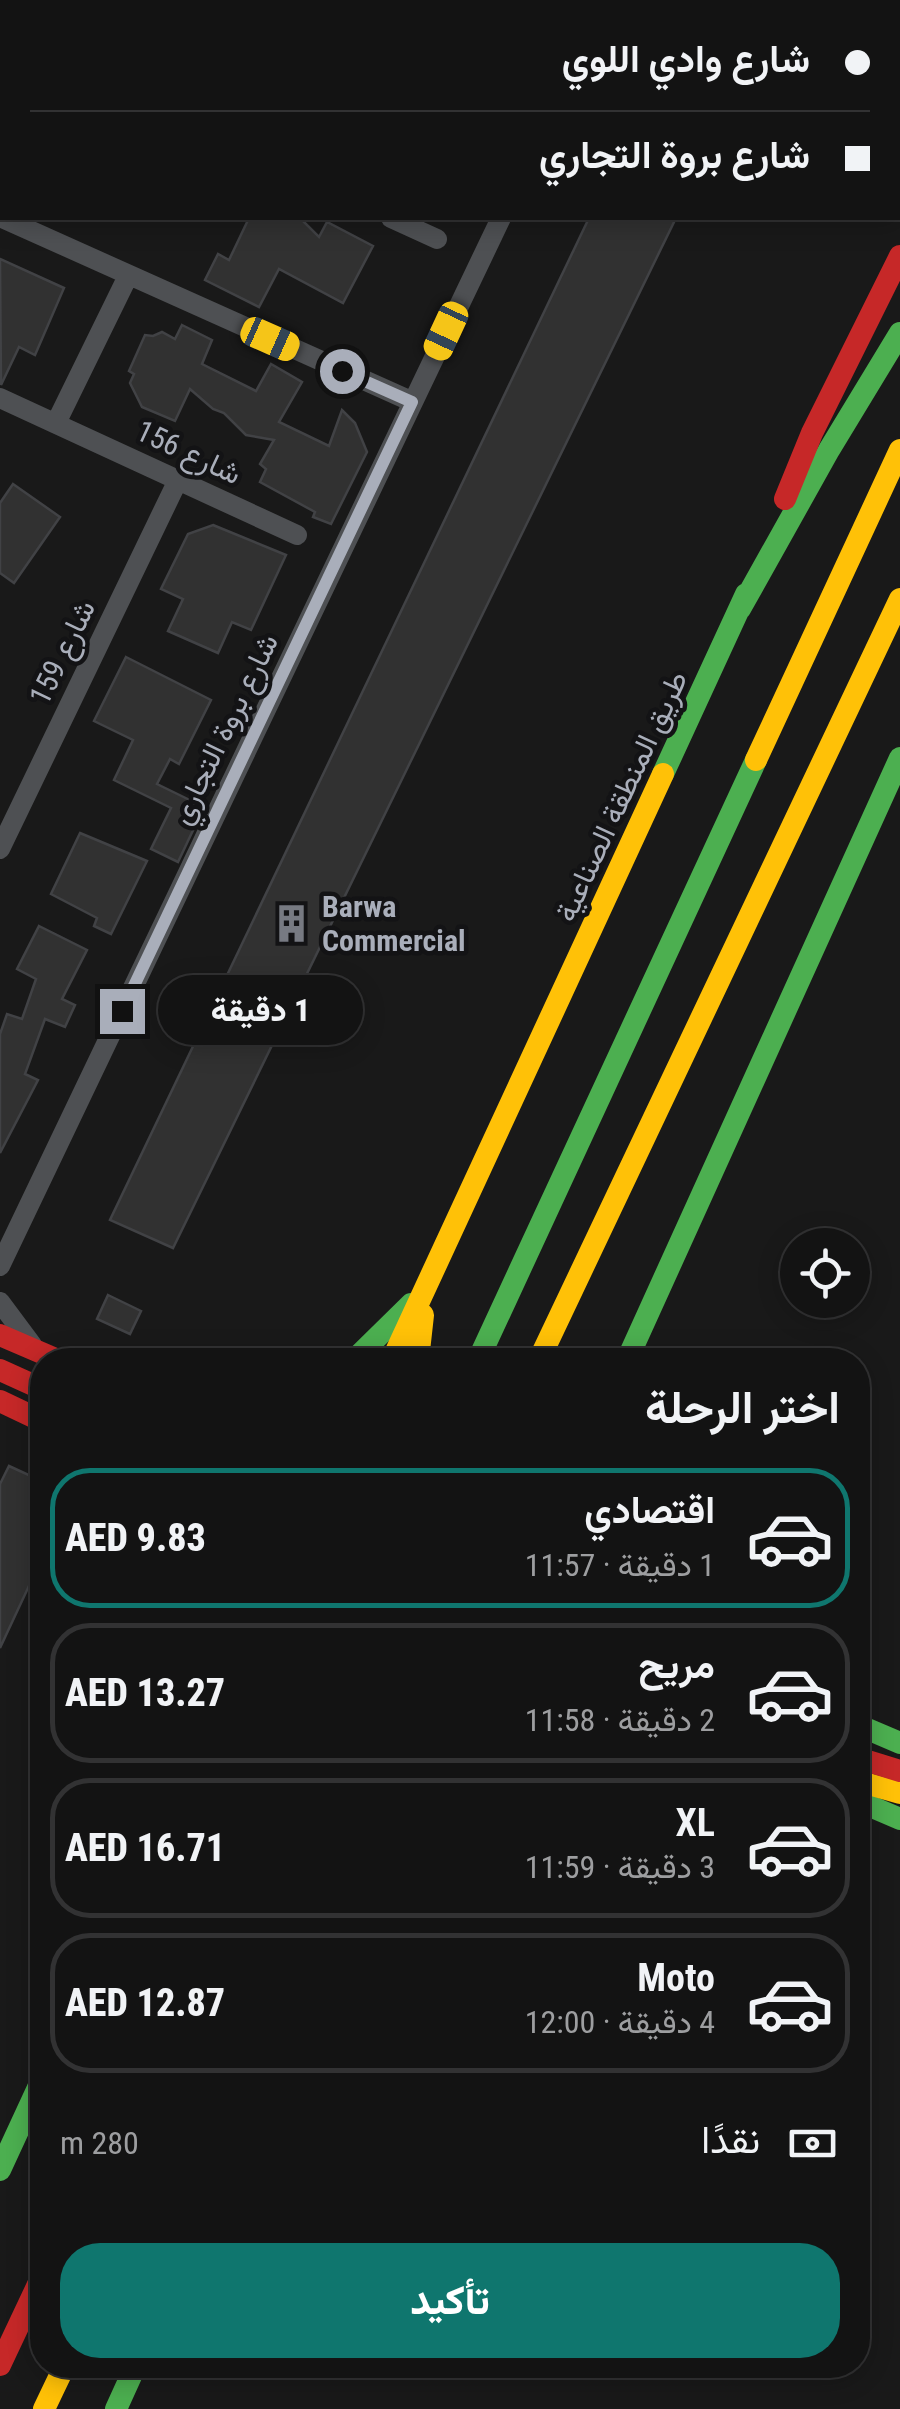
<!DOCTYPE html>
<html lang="ar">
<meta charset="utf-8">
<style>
body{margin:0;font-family:"Roboto Condensed",Vazirmatn,sans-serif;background:#202021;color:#f1f3f6;direction:rtl;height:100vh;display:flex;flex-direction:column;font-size:38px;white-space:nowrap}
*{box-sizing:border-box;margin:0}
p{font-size:32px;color:#9d9ea0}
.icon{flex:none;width:55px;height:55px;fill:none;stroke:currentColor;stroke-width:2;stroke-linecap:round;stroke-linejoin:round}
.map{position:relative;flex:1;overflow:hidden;direction:ltr}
.sheet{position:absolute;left:30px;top:1348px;width:840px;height:1030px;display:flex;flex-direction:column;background:#131313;border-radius:40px;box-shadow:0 5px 25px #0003,0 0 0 2px #323233;direction:rtl}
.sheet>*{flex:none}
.hud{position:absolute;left:0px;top:0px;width:900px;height:220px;box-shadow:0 5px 25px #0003,0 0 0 2px #323233;direction:rtl;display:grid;align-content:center;height:220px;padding:0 30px;background:#131313}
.controls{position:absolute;left:780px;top:1228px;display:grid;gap:20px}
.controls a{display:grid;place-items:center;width:90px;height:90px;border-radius:50%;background:#131313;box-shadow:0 5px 25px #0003,0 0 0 2px #323233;font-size:50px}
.end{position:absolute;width:45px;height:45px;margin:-22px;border:12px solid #a9aeba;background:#111;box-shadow:0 0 0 5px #111}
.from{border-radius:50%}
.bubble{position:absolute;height:70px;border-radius:35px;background:#131313;box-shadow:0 5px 25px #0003,0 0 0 2px #323233;font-size:32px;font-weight:800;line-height:70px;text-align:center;direction:rtl}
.car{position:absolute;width:30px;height:60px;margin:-30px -15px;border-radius:12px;box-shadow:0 0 8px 2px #0007;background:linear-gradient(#f5c518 24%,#345 0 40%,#f5c518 0 76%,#345 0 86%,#f5c518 0)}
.hud b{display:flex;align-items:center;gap:35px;height:95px;font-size:38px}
.hud b+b{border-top:2px solid #323233}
.hud i{width:25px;height:25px;background:#f1f3f6}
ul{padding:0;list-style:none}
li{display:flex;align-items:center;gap:30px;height:140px;margin:0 20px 15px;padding:0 10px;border:5px solid #323233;border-radius:40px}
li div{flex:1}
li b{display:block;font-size:38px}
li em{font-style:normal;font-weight:800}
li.selected{border-color:#0f766e}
li>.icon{width:90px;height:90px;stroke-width:1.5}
h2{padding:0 30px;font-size:45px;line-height:120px}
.pay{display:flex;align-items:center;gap:25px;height:110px;padding:0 30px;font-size:38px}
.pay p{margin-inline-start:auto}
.action{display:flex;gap:20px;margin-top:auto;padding:20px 30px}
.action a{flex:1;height:115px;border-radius:40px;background:#0f766e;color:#fff;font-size:40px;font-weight:800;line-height:115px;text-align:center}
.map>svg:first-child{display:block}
</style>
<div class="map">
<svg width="900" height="2409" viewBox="0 0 900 2409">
<rect width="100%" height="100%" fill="#191919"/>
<!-- building -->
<path fill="#313131" stroke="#414245" stroke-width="2.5" d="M249,218H300L319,237L327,222L373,246L343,303L279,269L259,307L205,280L218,254L229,260Z
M589,218H676L173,1248L110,1220Z
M0,259L64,288L35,355L19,347L1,385Z
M182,325L212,340L202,364L256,391L271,364L302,382L279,422L329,446L342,410L355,423L367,452L331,524L313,517L315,512L260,482L266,469L260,464L274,440L246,435L224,413L213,409L190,389L175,421L142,407L130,383L134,374L129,371L145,335L153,336L162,332L175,339Z
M13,484L60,517L14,583L0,573V503Z
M213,525L286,555L251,630L232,622L218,653L168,631L183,599L161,589L188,534Z
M126,657L211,700L179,764L170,759L157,784L204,807L178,862L151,849L171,808L114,780L133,740L94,721Z
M80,833L147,861L111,934L94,926L97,918L51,894Z
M39,926L87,950L62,999L75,1005L65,1027L45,1019L25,1074L38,1080L0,1153V1034L7,1014L22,1019L36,979L17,969Z
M108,1295L141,1311L130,1334L97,1319Z
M9,1466L42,1481V1558L0,1648V1484Z"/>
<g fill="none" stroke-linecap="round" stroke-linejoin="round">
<!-- street -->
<path stroke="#4e5053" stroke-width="20" d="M118,2L119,0
M401,2L402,0
M603,2L604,0
M0,217L413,402
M391,218L437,239
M0,398L297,535
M56,423L128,276
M0,849L178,480
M0,1266L501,218
M0,1302L32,1345"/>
<!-- fast -->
<path stroke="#4caf50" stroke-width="22" d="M740,609L829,450L900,333
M663,774L746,594
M354,1360L411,1304
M478,1360L756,760
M627,1360L900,758
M858,1725L900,1743
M858,1801L900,1819
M0,2170L42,2079
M116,2409L136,2365"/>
<!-- slow -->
<path stroke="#ffc107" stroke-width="22" d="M756,760L900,450
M392,1360L663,774
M418,1360L423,1315
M539,1360L900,599
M858,1781L900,1793
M44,2409L65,2365"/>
<!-- jam -->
<path stroke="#c62828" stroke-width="22" d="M785,499L812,433L900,256
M0,1335L58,1360
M0,1370L42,1389
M0,1401L42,1421
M858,1758L900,1771
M0,2365L42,2276"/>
</g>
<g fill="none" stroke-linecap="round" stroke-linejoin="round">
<!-- route -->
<path stroke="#a9aeba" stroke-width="12" d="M122,1011L412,402L342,371"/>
</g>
<!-- icons -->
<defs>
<symbol id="building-bare" viewBox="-9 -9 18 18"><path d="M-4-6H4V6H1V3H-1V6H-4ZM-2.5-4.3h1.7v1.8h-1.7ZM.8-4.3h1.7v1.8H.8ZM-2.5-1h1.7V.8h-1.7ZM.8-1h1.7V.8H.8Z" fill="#777a82" stroke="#131315" stroke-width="2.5" paint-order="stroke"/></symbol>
</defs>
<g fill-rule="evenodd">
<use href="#building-bare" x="264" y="896" width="55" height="55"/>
</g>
<g text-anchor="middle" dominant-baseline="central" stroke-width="9" stroke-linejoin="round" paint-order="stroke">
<!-- street labels -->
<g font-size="30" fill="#a9aeba" stroke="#131315">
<text transform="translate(189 452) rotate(25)">شارع 156</text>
<text transform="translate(62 652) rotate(-64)">شارع 159</text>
<text transform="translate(224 729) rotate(-64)">شارع بروة التجاري</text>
<text transform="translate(621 796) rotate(-65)">طريق المنطقة الصناعية</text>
</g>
<!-- poi labels -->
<g font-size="30" font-weight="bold" fill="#a9aeba" stroke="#131315" text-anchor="start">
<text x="322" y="906">Barwa<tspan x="322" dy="34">Commercial</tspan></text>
</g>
</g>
</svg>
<div class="controls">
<a><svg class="icon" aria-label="locate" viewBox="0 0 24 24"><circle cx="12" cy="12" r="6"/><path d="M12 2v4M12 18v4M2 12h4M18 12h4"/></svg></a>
</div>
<i class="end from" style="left:342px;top:371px"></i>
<i class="end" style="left:122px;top:1011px"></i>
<div class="bubble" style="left:158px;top:975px;width:205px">1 دقيقة</div>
<i class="car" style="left:446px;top:331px;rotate:205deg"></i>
<i class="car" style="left:270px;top:339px;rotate:114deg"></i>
<div class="hud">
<b><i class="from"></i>شارع وادي اللوي</b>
<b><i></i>شارع بروة التجاري</b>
</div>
<section class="sheet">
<h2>اختر الرحلة</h2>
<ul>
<li class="selected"><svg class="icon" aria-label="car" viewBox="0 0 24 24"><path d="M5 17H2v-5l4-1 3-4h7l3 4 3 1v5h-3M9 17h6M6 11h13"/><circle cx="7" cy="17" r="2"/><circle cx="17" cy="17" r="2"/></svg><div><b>اقتصادي</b><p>1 دقيقة · 11:57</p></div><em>AED 9.83</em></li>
<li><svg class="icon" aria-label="car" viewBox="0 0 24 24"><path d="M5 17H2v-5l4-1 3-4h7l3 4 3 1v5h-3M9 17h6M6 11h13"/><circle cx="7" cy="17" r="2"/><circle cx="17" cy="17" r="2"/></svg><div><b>مريح</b><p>2 دقيقة · 11:58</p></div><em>AED 13.27</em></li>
<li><svg class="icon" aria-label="car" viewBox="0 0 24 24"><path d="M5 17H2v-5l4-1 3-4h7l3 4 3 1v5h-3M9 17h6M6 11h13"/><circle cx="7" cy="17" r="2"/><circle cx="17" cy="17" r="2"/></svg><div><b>XL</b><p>3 دقيقة · 11:59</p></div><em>AED 16.71</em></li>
<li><svg class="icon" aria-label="car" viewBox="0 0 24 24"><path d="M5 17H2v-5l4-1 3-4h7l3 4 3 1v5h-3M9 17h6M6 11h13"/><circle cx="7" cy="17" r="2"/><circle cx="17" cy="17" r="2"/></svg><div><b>Moto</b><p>4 دقيقة · 12:00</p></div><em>AED 12.87</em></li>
</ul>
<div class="pay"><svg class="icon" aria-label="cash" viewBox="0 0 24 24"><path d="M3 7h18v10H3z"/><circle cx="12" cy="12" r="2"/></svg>نقدًا<p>280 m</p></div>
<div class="action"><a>تأكيد</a></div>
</section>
</div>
